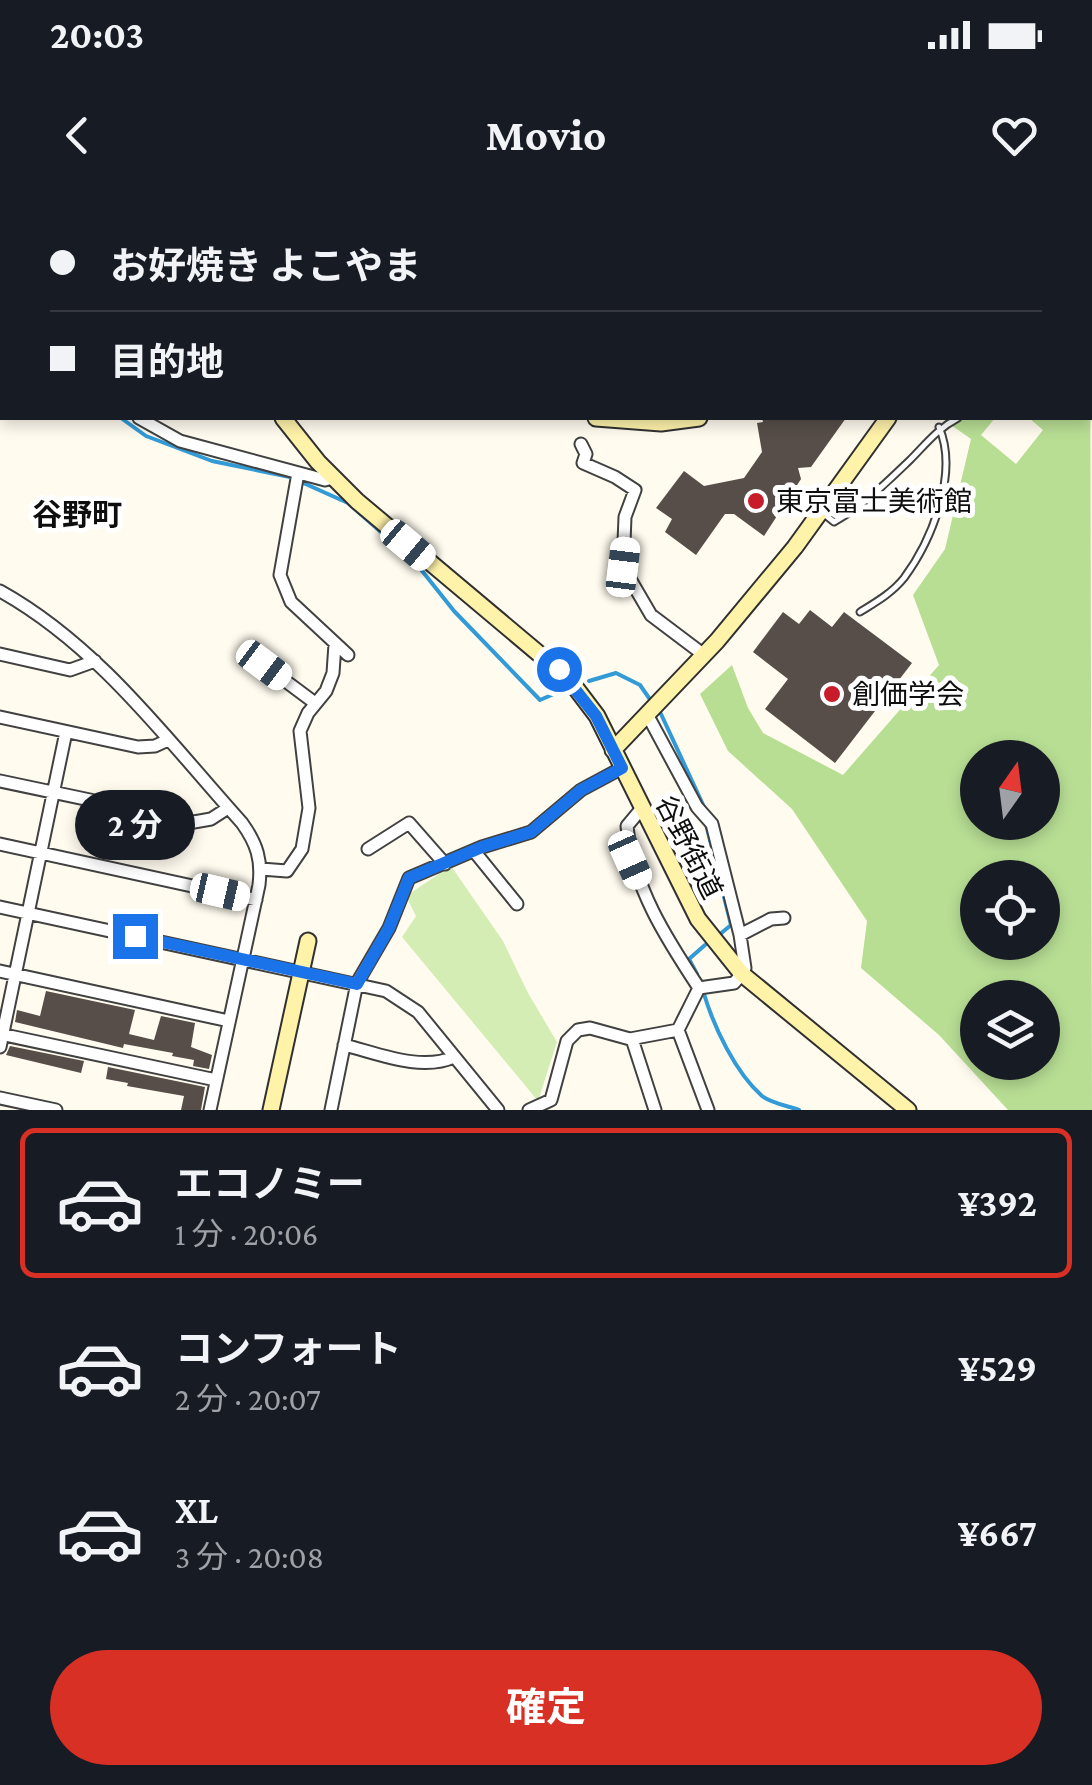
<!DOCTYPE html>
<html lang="ja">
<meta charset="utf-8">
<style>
body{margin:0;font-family:"Crimson Pro","Noto Sans JP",serif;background:#20242c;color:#f1f3f6;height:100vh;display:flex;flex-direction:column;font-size:38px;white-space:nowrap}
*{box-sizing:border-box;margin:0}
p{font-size:32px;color:#9ea1a6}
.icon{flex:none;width:55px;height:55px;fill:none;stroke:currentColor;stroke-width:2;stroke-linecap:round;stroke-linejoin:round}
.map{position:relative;height:910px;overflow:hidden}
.details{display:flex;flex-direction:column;background:#171b24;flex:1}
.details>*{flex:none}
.top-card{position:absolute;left:0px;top:0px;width:1092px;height:220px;box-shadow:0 5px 15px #0003;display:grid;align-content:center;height:220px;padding:0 50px;background:#171b24}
.needle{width:65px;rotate:14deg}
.fabs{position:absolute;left:960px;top:540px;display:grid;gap:20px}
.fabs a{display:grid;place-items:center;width:100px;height:100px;border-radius:50%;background:#171b24;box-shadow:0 5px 15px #0003;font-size:50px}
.end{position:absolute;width:45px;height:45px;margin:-22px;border:12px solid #1a73e8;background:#fff;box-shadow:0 0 0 5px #fff}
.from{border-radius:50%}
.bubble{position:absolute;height:70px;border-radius:35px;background:#171b24;box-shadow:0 5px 15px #0003;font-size:32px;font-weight:700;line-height:70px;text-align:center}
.car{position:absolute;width:30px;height:60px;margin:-30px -15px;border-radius:12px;box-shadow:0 0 8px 2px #0007;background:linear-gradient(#fff 24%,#345 0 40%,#fff 0 76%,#345 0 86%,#fff 0)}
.top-card b{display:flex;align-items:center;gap:35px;height:95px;font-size:38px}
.top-card b+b{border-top:2px solid #363941}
.top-card i{width:25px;height:25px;background:#f1f3f6}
ul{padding:18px 0 0;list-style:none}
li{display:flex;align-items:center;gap:30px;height:150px;margin:0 20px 15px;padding:0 30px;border:5px solid transparent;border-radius:15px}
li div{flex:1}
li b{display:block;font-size:38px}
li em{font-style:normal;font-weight:700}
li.selected{border-color:#d93025}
li>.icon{width:90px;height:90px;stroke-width:1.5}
.cta{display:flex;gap:20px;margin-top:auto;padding:20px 50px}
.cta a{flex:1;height:115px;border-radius:60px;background:#d93025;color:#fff;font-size:40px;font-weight:700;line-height:115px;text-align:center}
.status{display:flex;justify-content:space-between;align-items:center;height:70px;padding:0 50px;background:#171b24;direction:ltr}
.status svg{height:28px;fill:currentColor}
header{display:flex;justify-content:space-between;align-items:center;height:130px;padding:0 50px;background:#171b24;font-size:45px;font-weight:700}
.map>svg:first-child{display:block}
</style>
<div class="status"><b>20:03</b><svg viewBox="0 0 49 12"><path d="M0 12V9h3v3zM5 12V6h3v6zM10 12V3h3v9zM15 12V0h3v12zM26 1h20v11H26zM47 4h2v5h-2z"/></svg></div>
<header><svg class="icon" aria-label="back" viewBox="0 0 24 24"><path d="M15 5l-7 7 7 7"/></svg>Movio<svg class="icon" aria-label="heart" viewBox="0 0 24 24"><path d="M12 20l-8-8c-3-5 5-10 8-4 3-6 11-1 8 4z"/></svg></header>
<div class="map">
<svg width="1092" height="910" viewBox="0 0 1092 910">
<rect width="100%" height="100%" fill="#fffbef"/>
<!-- green -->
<path fill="#d4edb5" d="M451,666L503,741L528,793L557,842L538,901L402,737L416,716L406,696Z"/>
<!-- forest -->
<path fill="#b8de94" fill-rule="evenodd" d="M1090,71L1092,910H1008L939,835L861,768L867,721L792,609L728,551L700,494L732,465L748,508L763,533L843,575L939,465L913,395L945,349L971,239L941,218H995L981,235L1016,264L1043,230L1029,218H1090ZM978,558H1042V622H978ZM978,678H1042V742H978ZM978,798H1042V862H978Z"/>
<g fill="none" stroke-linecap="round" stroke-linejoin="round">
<!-- stream -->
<path stroke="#319ad7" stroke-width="4" d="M121,218L146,236L212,261L290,277L348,303L415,362L454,411L540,500L563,490
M589,481L616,473L640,485L649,498
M661,514L705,609
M706,624L731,725L719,735
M697,774L689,759L705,745
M704,794C714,827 735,872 762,896C771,903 788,906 799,910"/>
</g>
<!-- building -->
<path fill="#574e49" d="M762,218H846L811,267L798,268L801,279L764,336L734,314H725L696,355L665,332L672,319L656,308L684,271L704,286L744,278L762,252L757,223L763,222Z
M810,410L832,427L844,412L912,463L835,563L765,509L788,479L753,452L783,412L799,424Z
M46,791L135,810L129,834L154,840L161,816L195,823L191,847L212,855L209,869L193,866L194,860L172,856L173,853L124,844L123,848L15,822L17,810L40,816Z
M10,846L84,861L81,873L6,855Z
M108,867L205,887L201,910H181L184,896L127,886L128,883L106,879Z"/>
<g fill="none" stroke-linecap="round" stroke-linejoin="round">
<defs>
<path id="lane" d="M424,0L426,2
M767,0L770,2
M804,0L806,2
M824,314L834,322C863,306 886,283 910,260C926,244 937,229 958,218
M860,412C876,402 892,393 904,378C932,340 959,273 939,227"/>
<path id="street" d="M15,0L17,2
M0,80L2,83
M0,147L2,151
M0,169L2,164
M139,218L180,241L325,280L333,278
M581,244L586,254L583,263L615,277L635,290L625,317L623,367L651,415L704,455
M298,273L280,375L291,402L348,455
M0,391C99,446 168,541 242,623C257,644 262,660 259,685L210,910
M0,454L70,470L95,461
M264,465L315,503
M648,516L697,607L712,624L740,735L745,768L742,774L734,783L699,788
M0,517L138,547L155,546L168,540
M0,581L194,622L211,619L228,608
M642,608L627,626C633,687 666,738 699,788L678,830L708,910
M0,644L256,700
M368,649L409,623L445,664
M474,651L517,704
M261,669L287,671L302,649L309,608L300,531L308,513L326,491L333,473L335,444
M0,707L386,791L418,812L498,910
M740,735L771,719L784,718
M0,771L229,821
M0,834L216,880
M632,839L655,910
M344,845C377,853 421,872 454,857
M0,847L66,532
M0,898L56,910
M331,910L357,783L389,728L409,678L482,647L531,632L581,590L622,568
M529,910L551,900L567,841L578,830L590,828L630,839L678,830"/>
<path id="secondary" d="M162,0L163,2
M1027,2L1030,0
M0,14H2
M283,218L318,262L357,301L569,479L597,516L698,719L742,774L908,910
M596,218L661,223L699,218
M613,550L717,441L795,347L888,218
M271,910L308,741"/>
</defs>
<!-- lane casing -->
<use href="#lane" stroke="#414141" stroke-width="9"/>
<!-- street casing -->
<use href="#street" stroke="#414141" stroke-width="15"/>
<!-- secondary casing -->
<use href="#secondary" stroke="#303030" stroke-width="19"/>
<!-- lane -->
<use href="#lane" stroke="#fff" stroke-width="5"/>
<!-- street -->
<use href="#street" stroke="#fff" stroke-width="11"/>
<!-- secondary -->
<use href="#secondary" stroke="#fff3aa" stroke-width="15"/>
</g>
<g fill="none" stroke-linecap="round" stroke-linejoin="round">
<!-- route -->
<path stroke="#1a73e8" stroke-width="12" d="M135,736L357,784L389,728L409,678L482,647L531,632L581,590L622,568L596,516L559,469"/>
</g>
<!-- markers -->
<g fill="#c81c2a" stroke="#fff" stroke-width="4">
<circle cx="756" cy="301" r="10"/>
<circle cx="832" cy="494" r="10"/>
</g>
<g text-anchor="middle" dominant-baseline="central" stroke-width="10" stroke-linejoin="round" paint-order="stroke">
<!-- poi labels -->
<g font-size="28" fill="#0e0e0e" stroke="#fff" text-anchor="start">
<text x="776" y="301">東京富士美術館</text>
<text x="852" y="494">創価学会</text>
</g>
<!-- street labels -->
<g font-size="28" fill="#0e0e0e" stroke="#fff">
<text transform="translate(689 647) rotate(63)">谷野街道</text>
</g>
<!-- neighbourhood labels -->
<g font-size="30" font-weight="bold" fill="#0e0e0e" stroke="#fff">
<text x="77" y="314">谷野町</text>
</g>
</g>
</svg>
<div class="fabs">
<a><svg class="needle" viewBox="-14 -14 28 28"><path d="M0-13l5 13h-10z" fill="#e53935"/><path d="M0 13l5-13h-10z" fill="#9ea1a6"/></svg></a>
<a><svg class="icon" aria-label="locate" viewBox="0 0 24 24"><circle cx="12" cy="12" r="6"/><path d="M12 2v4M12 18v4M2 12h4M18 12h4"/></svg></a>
<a><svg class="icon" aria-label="layers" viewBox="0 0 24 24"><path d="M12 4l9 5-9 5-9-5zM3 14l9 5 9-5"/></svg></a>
</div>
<i class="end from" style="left:559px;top:469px"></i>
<i class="end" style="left:135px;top:736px"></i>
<div class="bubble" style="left:75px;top:590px;width:120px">2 分</div>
<i class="car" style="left:408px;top:345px;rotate:130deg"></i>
<i class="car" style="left:623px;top:367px;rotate:7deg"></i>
<i class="car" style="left:264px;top:465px;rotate:127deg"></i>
<i class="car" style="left:630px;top:660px;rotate:156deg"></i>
<i class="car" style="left:220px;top:692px;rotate:103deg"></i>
<div class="top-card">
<b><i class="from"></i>お好焼き よこやま</b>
<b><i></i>目的地</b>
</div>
</div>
<section class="details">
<ul>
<li class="selected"><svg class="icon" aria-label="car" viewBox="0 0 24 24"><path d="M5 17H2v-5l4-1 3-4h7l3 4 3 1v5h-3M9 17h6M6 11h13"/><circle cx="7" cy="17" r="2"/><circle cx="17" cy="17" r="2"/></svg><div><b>エコノミー</b><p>1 分 · 20:06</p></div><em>¥392</em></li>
<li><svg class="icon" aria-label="car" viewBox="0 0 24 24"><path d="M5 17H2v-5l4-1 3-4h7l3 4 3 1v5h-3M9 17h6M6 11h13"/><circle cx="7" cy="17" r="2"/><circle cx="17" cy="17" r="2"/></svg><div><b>コンフォート</b><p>2 分 · 20:07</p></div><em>¥529</em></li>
<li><svg class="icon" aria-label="car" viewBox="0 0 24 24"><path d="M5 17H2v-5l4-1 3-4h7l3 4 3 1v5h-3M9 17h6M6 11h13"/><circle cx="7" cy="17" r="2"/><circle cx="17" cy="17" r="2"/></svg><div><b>XL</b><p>3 分 · 20:08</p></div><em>¥667</em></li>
</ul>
<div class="cta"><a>確定</a></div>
</section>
